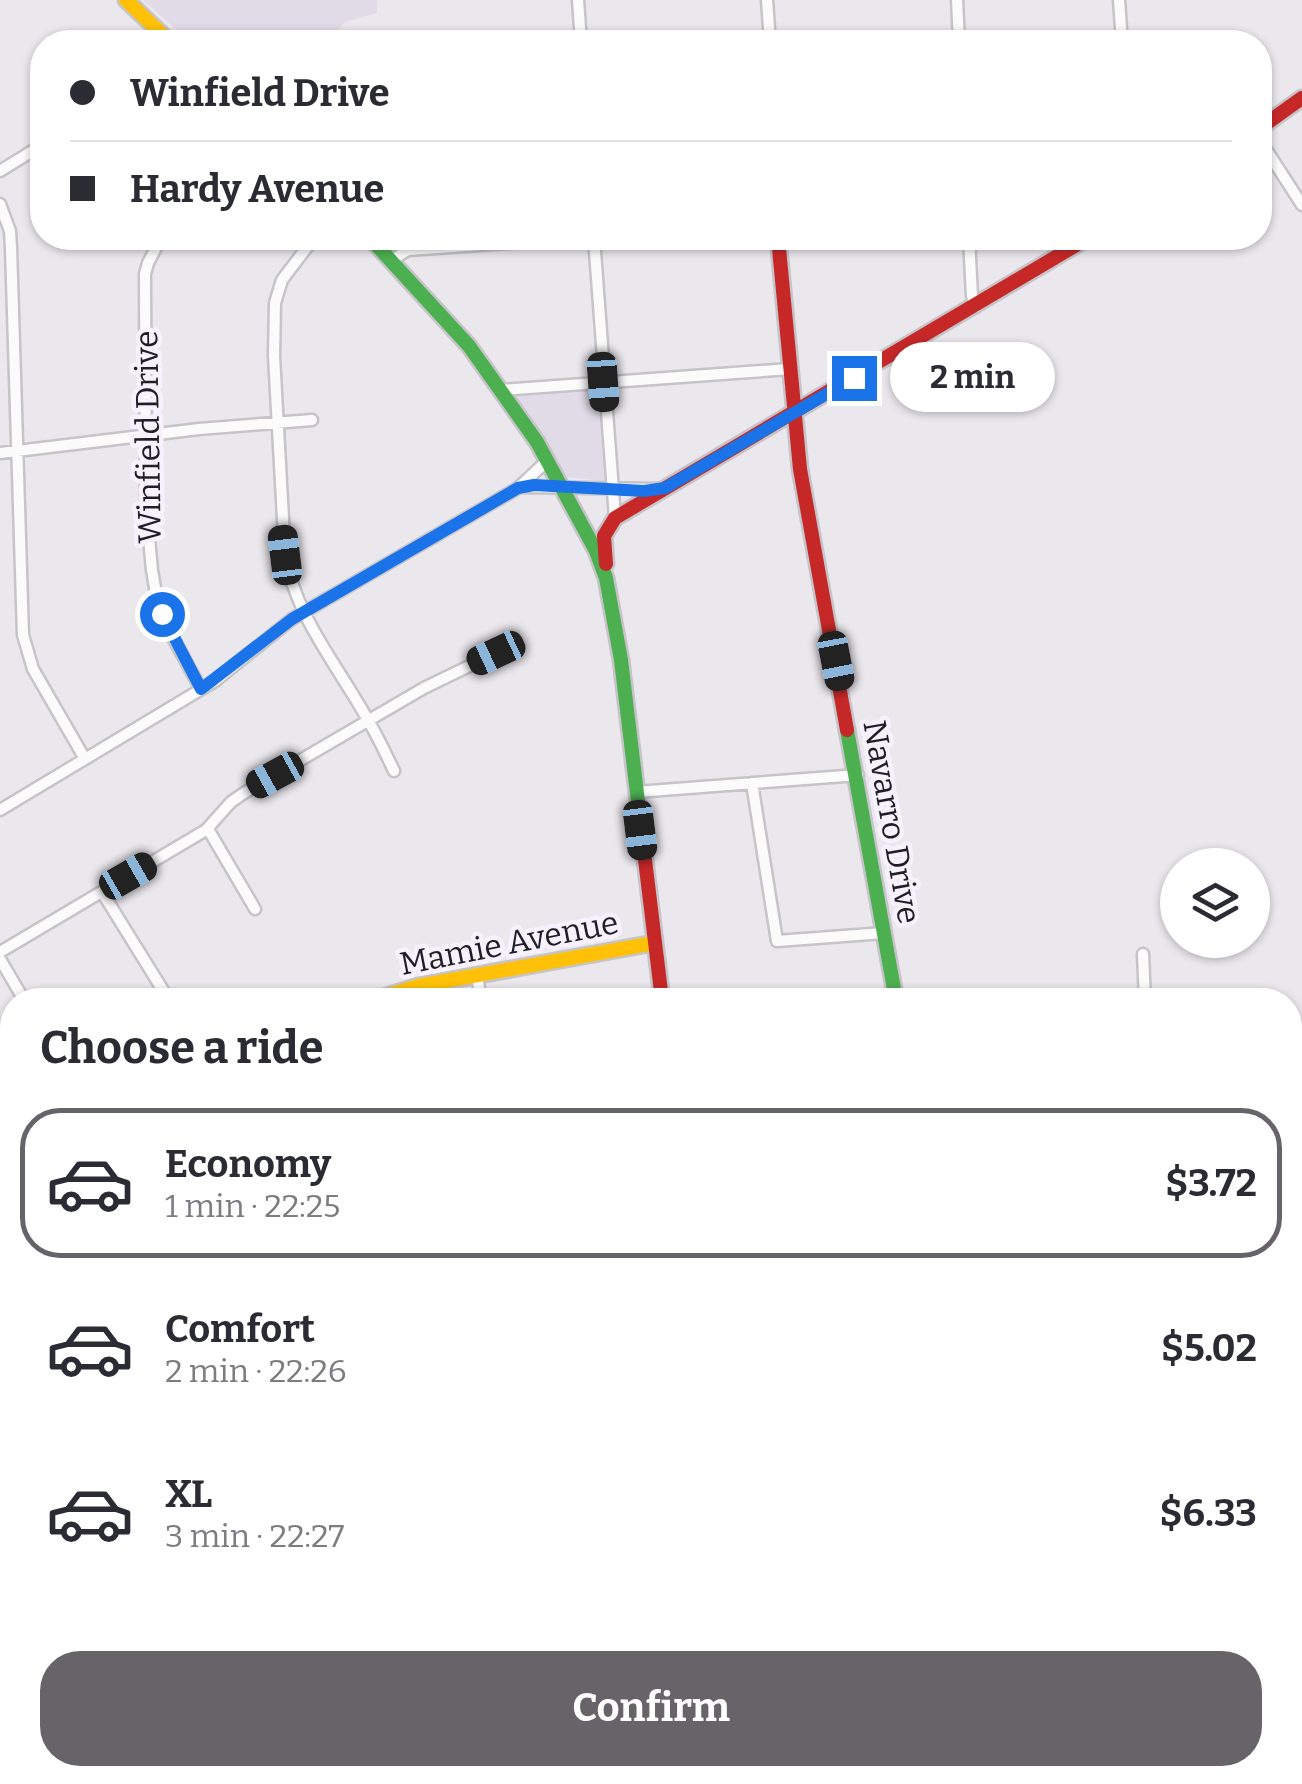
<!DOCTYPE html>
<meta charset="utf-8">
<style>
body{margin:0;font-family:Bitter,serif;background:#f2f2f3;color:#2b2b33;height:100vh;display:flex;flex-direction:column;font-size:38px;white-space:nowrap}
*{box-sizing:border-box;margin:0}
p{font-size:32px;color:#7c7c81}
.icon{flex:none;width:55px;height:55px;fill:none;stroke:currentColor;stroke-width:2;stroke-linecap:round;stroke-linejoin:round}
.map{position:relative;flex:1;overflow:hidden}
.side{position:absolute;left:0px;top:988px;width:1302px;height:798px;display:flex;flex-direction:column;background:#fff;border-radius:40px 40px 0 0;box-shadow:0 2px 8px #0004}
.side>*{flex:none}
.hud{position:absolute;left:30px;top:30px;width:1242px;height:220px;border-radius:40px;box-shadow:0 2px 8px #0004;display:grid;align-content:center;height:220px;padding:0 40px;background:#fff}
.controls{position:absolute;left:1160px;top:848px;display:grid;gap:20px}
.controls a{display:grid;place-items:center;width:110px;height:110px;border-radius:50%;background:#fff;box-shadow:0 2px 8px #0004;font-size:50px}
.end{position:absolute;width:45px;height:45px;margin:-22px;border:12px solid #1a73e8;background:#fff;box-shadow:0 0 0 5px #fff}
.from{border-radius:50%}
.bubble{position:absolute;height:70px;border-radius:35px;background:#fff;box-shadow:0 2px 8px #0004;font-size:32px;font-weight:700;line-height:70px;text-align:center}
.car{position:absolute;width:30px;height:60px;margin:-30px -15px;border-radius:12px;box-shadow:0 0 8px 2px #0007;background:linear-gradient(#222 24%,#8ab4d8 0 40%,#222 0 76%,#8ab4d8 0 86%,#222 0)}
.hud b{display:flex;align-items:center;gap:35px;height:95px;font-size:38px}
.hud b+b{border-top:2px solid #e1e1e2}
.hud i{width:25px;height:25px;background:#2b2b33}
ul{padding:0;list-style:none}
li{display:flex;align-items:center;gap:30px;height:150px;margin:0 20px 15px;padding:0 20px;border:5px solid transparent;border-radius:40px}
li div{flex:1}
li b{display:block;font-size:38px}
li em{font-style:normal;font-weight:700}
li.current{border-color:#676469}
li>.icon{width:90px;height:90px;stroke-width:1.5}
h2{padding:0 40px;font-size:45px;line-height:120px}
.primary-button{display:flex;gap:20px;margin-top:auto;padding:20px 40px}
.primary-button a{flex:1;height:115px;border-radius:40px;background:#676469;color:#fff;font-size:40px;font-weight:700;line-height:115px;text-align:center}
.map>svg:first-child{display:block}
</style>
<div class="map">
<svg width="1302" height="1784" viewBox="0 0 1302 1784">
<rect width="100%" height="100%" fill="#eae7ed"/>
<!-- built -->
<path fill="#e1dbe8" d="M143,0H377V13L345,22L327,42H190Z
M599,385L606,481L566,477L509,393Z"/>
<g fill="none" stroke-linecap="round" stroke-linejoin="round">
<defs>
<path id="street" d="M578,0L581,42
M767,0L770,42
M957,0L959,42
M1119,0L1122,42
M1260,140L1302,205
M0,171L42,145
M0,204L10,231L11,248L23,635L33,669L85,759
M161,238L148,263L145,274L146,507L152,570L156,594L168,629L201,689
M314,238L282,280L275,303L274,356L285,555C296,618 339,667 369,722C378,737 386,754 394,771
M594,238L615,518
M969,238L972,296L976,307
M392,260L408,250L584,238
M500,390L790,369
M0,453L199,429L312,420
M522,487L659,489
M752,783L777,941L884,933
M636,792L858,775
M0,810L215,681L292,619L518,488L548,460
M208,829L255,909
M102,892L169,1000
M0,952L206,830L231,802L244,793L424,688L496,653
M1143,954L1145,1000
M0,959L24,1000
M477,976L481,1000
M0,1144L12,1152
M0,1259L12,1279
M0,1370L12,1364
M1290,1396L1302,1390
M0,1524L12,1530
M1178,1772L1184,1784
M63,1784L65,1772
M1248,1784L1269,1772"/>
<path id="fast" d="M370,238L469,346L537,442L596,551L606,578L621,660L643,843
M847,730L896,1000
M0,1219L12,1212"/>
<path id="slow" d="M126,0L170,42
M374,1000L418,986L654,943
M940,1772L943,1784"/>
<path id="jam" d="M1260,128L1302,98
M778,238L800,469L847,730
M606,564L604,536L615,518L1088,238
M643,843L662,1000
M0,1714L12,1720
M123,1772L146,1784"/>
</defs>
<!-- street casing -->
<use href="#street" stroke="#c6c4c8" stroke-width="15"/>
<!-- fast casing -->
<use href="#fast" stroke="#c6c4c8" stroke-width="19"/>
<!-- slow casing -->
<use href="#slow" stroke="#c6c4c8" stroke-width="19"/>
<!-- jam casing -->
<use href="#jam" stroke="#c6c4c8" stroke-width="19"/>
<!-- street -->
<use href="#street" stroke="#fcfbfc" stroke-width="10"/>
<!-- fast -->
<use href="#fast" stroke="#4caf50" stroke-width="14"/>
<!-- slow -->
<use href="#slow" stroke="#ffc107" stroke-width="14"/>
<!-- jam -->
<use href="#jam" stroke="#c62828" stroke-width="14"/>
<defs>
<path id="rail" d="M0,1616L12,1622
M336,1772L361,1784"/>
</defs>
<!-- rail casing -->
<use href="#rail" stroke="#cfcecf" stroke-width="6"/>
<!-- rail -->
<use href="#rail" stroke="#f7f1fd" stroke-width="2.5" stroke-dasharray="8" stroke-linecap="butt"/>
</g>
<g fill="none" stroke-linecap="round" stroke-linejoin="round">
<!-- route -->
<path stroke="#1a73e8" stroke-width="12" d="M162,614L201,689L292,619L518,488L534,485L644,491L665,488L854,378"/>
</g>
<g text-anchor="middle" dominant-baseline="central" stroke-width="9" stroke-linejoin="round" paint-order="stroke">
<!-- street labels -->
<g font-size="32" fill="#201e22" stroke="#f7f1fd">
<text transform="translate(148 437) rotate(-91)">Winfield Drive</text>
<text transform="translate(892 822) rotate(80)">Navarro Drive</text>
<text transform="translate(509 943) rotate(-11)">Mamie Avenue</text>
</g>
</g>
</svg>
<div class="controls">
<a><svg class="icon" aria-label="layers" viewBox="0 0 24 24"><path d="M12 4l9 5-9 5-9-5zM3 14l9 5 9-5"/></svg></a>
</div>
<i class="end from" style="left:162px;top:614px"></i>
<i class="end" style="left:854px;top:378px"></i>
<div class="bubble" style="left:890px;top:342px;width:165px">2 min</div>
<i class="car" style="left:603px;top:382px;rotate:176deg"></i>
<i class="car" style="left:285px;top:555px;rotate:353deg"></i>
<i class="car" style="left:496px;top:653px;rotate:245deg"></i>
<i class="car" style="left:836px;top:661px;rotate:169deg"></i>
<i class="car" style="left:275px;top:775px;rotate:241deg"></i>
<i class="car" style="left:640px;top:830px;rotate:173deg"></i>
<i class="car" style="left:128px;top:876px;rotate:60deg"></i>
<div class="hud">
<b><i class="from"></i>Winfield Drive</b>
<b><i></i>Hardy Avenue</b>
</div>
<section class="side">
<h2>Choose a ride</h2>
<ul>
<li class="current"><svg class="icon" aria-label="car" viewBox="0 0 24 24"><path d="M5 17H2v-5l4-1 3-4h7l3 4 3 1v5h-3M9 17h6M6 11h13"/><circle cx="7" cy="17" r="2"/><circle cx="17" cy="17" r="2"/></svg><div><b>Economy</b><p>1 min · 22:25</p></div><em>$3.72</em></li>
<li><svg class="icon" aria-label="car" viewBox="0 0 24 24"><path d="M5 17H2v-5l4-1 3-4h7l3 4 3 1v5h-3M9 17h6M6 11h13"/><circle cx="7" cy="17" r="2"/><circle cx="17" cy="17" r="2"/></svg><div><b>Comfort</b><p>2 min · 22:26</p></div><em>$5.02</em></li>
<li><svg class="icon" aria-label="car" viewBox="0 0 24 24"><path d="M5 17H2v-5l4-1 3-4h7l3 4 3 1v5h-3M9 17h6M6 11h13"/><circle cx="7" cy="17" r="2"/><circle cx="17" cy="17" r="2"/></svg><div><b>XL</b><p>3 min · 22:27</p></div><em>$6.33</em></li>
</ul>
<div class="primary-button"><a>Confirm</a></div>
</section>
</div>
